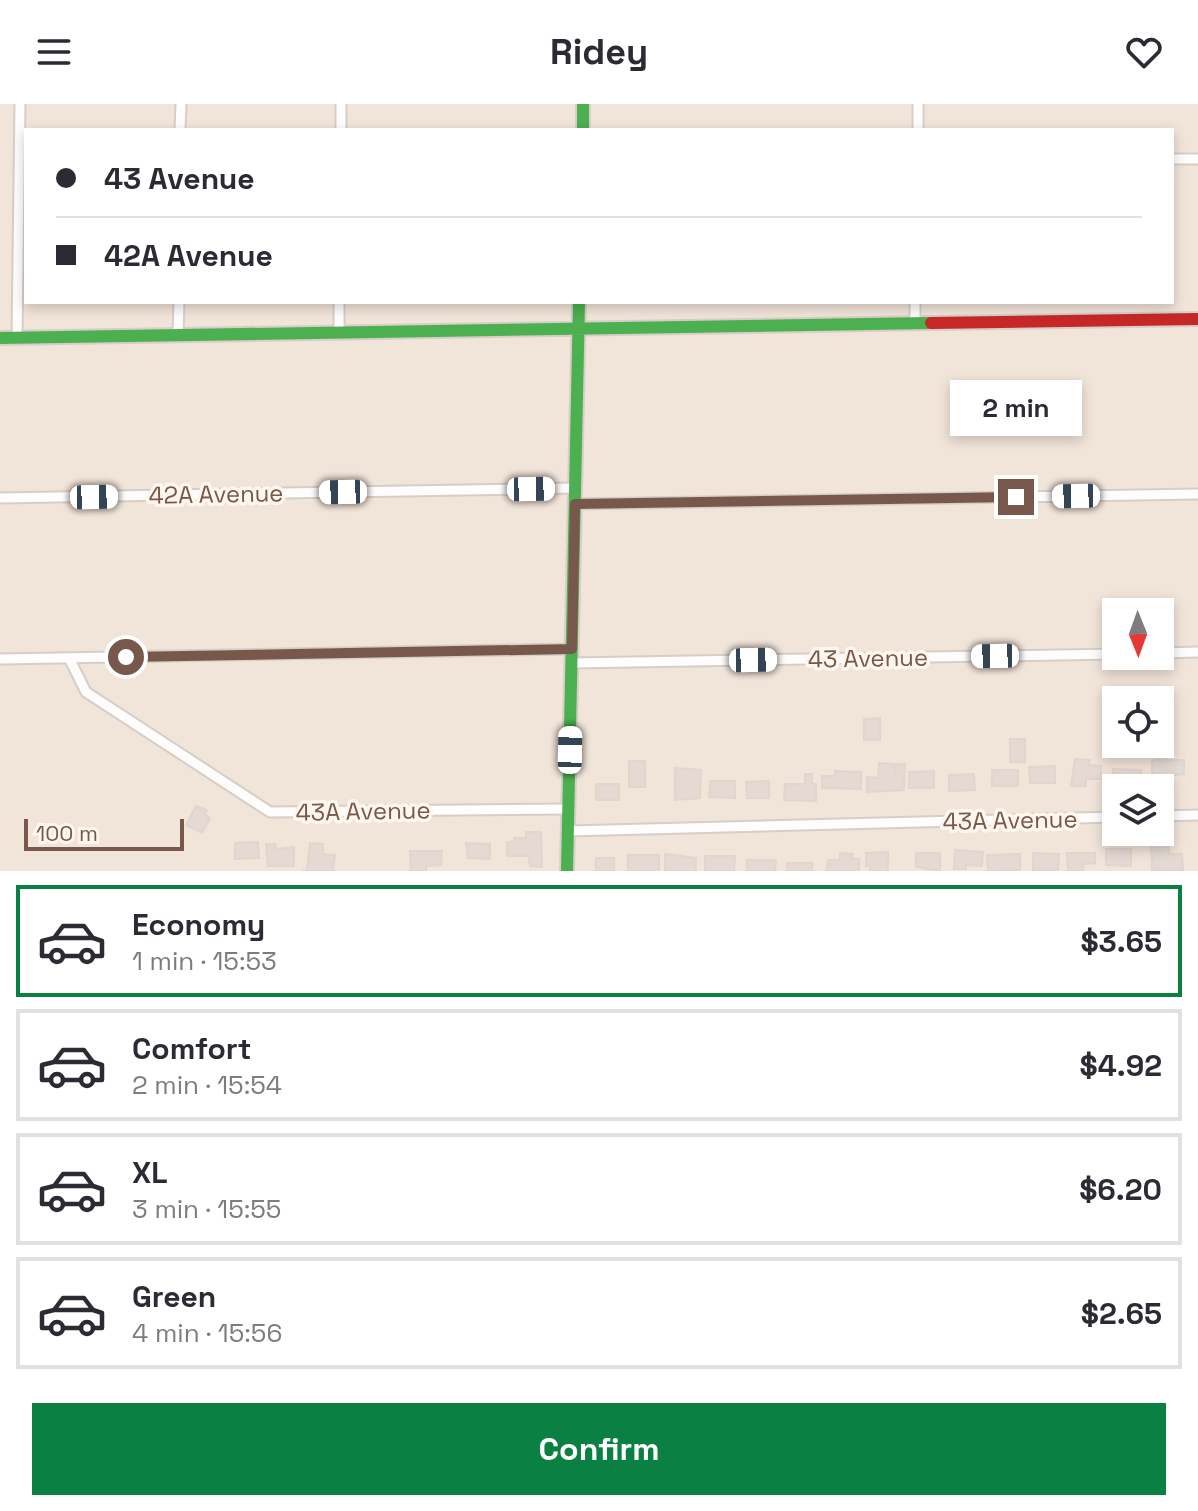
<!DOCTYPE html>
<meta charset="utf-8">
<style>
body{margin:0;font-family:"Space Grotesk",sans-serif;background:#f7f7f7;color:#2b2b33;height:100vh;display:flex;flex-direction:column;font-size:30px;white-space:nowrap}
*{box-sizing:border-box;margin:0}
p{font-size:26px;color:#7c7c81}
.icon{flex:none;width:44px;height:44px;fill:none;stroke:currentColor;stroke-width:2;stroke-linecap:round;stroke-linejoin:round}
.map{position:relative;height:767px;overflow:hidden}
.details{display:flex;flex-direction:column;background:#fff;flex:1}
.details>*{flex:none}
.guide{position:absolute;left:24px;top:24px;width:1150px;height:176px;border-radius:0px;box-shadow:0 4px 12px #0003;display:grid;align-content:center;height:176px;padding:0 32px;background:#fff}
.needle{width:52px;rotate:179deg}
.fabs{position:absolute;left:1102px;top:494px;display:grid;gap:16px}
.fabs a{display:grid;place-items:center;width:72px;height:72px;border-radius:0px;background:#fff;box-shadow:0 4px 12px #0003;font-size:40px}
.scale{position:absolute;left:24px;bottom:20px;width:160px;box-sizing:border-box;padding-left:8px;border:4px solid #77584a;border-top:0;font-size:22px;line-height:28px;white-space:nowrap;color:#77584a;-webkit-text-stroke:6px #fff7ed;paint-order:stroke}
.end{position:absolute;width:36px;height:36px;margin:-18px;border:10px solid #77584a;background:#fff;box-shadow:0 0 0 4px #fff}
.from{border-radius:50%}
.bubble{position:absolute;height:56px;border-radius:0px;background:#fff;box-shadow:0 4px 12px #0003;font-size:26px;font-weight:600;line-height:56px;text-align:center}
.car{position:absolute;width:24px;height:48px;margin:-24px -12px;border-radius:10px;box-shadow:0 0 6px 2px #0007;background:linear-gradient(#fff 24%,#345 0 40%,#fff 0 76%,#345 0 86%,#fff 0)}
.guide b{display:flex;align-items:center;gap:28px;height:76px;font-size:30px}
.guide b+b{border-top:2px solid #e1e1e2}
.guide i{width:20px;height:20px;background:#2b2b33}
ul{padding:14px 0 0;list-style:none}
li{display:flex;align-items:center;gap:24px;height:112px;margin:0 16px 12px;padding:0 16px;border:4px solid #e1e1e2;border-radius:0px}
li div{flex:1}
li b{display:block;font-size:30px}
li em{font-style:normal;font-weight:600}
li.on{border-color:#0b8043}
li>.icon{width:72px;height:72px;stroke-width:1.5}
.cta{display:flex;gap:16px;margin-top:auto;padding:16px 32px}
.cta a{flex:1;height:92px;border-radius:0px;background:#0b8043;color:#fff;font-size:32px;font-weight:600;line-height:92px;text-align:center}
header{display:flex;justify-content:space-between;align-items:center;height:104px;padding:0 32px;background:#fff;font-size:36px;font-weight:600}
.map>svg:first-child{display:block}
</style>
<header><svg class="icon" aria-label="menu" viewBox="0 0 24 24"><path d="M4 6h16M4 12h16M4 18h16"/></svg>Ridey<svg class="icon" aria-label="heart" viewBox="0 0 24 24"><path d="M12 20l-8-8c-3-5 5-10 8-4 3-6 11-1 8 4z"/></svg></header>
<div class="map">
<svg width="1198" height="767" viewBox="0 0 1198 767">
<rect width="100%" height="100%" fill="#f8f2ec"/>
<!-- residential -->
<path fill="#f1e4d9" fill-rule="evenodd" d="M0,0H1198V767H0ZM26,26H1172V198H26ZM1116,508H1160V552H1116ZM1116,596H1160V640H1116ZM1116,684H1160V728H1116Z"/>
<!-- building -->
<path fill="#e4dad3" stroke="#e1d5ce" stroke-width="2" d="M880,614V636H864V615Z
M1010,635H1025V658H1010Z
M1167,648V656H1184V670L1152,674V656H1159V649Z
M1075,655L1090,656L1089,661L1101,662V675H1086V682H1071Z
M629,657H645V683H629Z
M879,659L893,660L895,670V660H905L904,686L867,688V673L878,674Z
M1055,662V679H1030L1029,663Z
M675,664L701,666L700,694L675,696Z
M1113,665L1141,666V681H1113Z
M992,666H1018V682H992Z
M835,667L861,668V685L822,684V672H835Z
M934,667V684H909V668Z
M805,670H812V680H816V697L784,696L785,680H805Z
M974,670L975,686L949,687V671Z
M710,677H735V694L709,693Z
M769,677V694H747L746,678Z
M596,680H619V696H596Z
M196,702L207,706L205,710L210,714L202,729L186,721Z
M526,728H541L542,763L530,762L529,752H507V738L514,737V734H526Z
M258,738L259,754L235,755V739Z
M1151,738H1169V750H1182L1183,766H1152Z
M310,739L323,740V750L335,751L333,767H302L307,766Z
M466,739L490,740V755L468,754Z
M266,740H275L276,745L294,743V762H268Z
M1106,745H1131V762L1106,761Z
M955,746L983,748L982,762L966,761V765H954Z
M410,747H442L441,761L426,762V767H411Z
M888,748V767H870V762H866V749Z
M840,749L853,750L852,755H859V767H827L828,756H840Z
M916,749H940V767L916,763Z
M1033,749L1059,750L1058,766H1033Z
M1067,749H1095V759L1083,760V767H1068Z
M665,750L696,754V767H665Z
M1020,750V766L988,767L987,751Z
M628,751H659V767H628Z
M705,752H735L734,767H705Z
M596,754H614V767H596Z
M747,756H776L775,767H747Z
M787,759H812V767H787Z"/>
<g fill="none" stroke-linecap="round" stroke-linejoin="round">
<defs>
<path id="street" d="M180,26L181,0
M341,26V0
M918,26V0
M1172,55H1198
M915,219V198
M339,228V198
M178,231L179,198
M17,234L20,0
M0,394L576,384
M575,400L1198,390
M1160,549L1198,548
M69,554L86,588L270,708L569,705
M0,555L572,545
M572,559L1116,550
M1160,712L1198,711
M568,727L1116,713"/>
<path id="fast" d="M583,0V26
M0,234L931,219
M567,767L579,198"/>
<path id="jam" d="M931,219L1198,215"/>
</defs>
<!-- street casing -->
<use href="#street" stroke="#d6cec8" stroke-width="13"/>
<!-- fast casing -->
<use href="#fast" stroke="#d7cec8" stroke-width="16"/>
<!-- jam casing -->
<use href="#jam" stroke="#d7cec8" stroke-width="16"/>
<!-- street -->
<use href="#street" stroke="#fefdfc" stroke-width="9"/>
<!-- fast -->
<use href="#fast" stroke="#4caf50" stroke-width="12"/>
<!-- jam -->
<use href="#jam" stroke="#c62828" stroke-width="12"/>
</g>
<g fill="none" stroke-linecap="round" stroke-linejoin="round">
<!-- route -->
<path stroke="#77584a" stroke-width="10" d="M126,553L572,545L575,400L1016,393"/>
</g>
<g text-anchor="middle" dominant-baseline="central" stroke-width="7" stroke-linejoin="round" paint-order="stroke">
<!-- street labels -->
<g font-size="24" fill="#77584a" stroke="#fff7ed">
<text transform="translate(216 390) rotate(-1)">42A Avenue</text>
<text transform="translate(868 554) rotate(-1)">43 Avenue</text>
<text transform="translate(363 707) rotate(-1)">43A Avenue</text>
<text transform="translate(1010 716) rotate(-1)">43A Avenue</text>
</g>
</g>
</svg>
<div class="fabs">
<a><svg class="needle" viewBox="-14 -14 28 28"><path d="M0-13l5 13h-10z" fill="#e53935"/><path d="M0 13l5-13h-10z" fill="#7c7c81"/></svg></a>
<a><svg class="icon" aria-label="locate" viewBox="0 0 24 24"><circle cx="12" cy="12" r="6"/><path d="M12 2v4M12 18v4M2 12h4M18 12h4"/></svg></a>
<a><svg class="icon" aria-label="layers" viewBox="0 0 24 24"><path d="M12 4l9 5-9 5-9-5zM3 14l9 5 9-5"/></svg></a>
</div>
<div class="scale">100 m</div>
<i class="end from" style="left:126px;top:553px"></i>
<i class="end" style="left:1016px;top:393px"></i>
<div class="bubble" style="left:950px;top:276px;width:132px">2 min</div>
<i class="car" style="left:531px;top:385px;rotate:89deg"></i>
<i class="car" style="left:343px;top:388px;rotate:269deg"></i>
<i class="car" style="left:1076px;top:392px;rotate:269deg"></i>
<i class="car" style="left:94px;top:393px;rotate:89deg"></i>
<i class="car" style="left:995px;top:552px;rotate:269deg"></i>
<i class="car" style="left:753px;top:556px;rotate:89deg"></i>
<i class="car" style="left:570px;top:646px;rotate:1deg"></i>
<div class="guide">
<b><i class="from"></i>43 Avenue</b>
<b><i></i>42A Avenue</b>
</div>
</div>
<section class="details">
<ul>
<li class="on"><svg class="icon" aria-label="car" viewBox="0 0 24 24"><path d="M5 17H2v-5l4-1 3-4h7l3 4 3 1v5h-3M9 17h6M6 11h13"/><circle cx="7" cy="17" r="2"/><circle cx="17" cy="17" r="2"/></svg><div><b>Economy</b><p>1 min · 15:53</p></div><em>$3.65</em></li>
<li><svg class="icon" aria-label="car" viewBox="0 0 24 24"><path d="M5 17H2v-5l4-1 3-4h7l3 4 3 1v5h-3M9 17h6M6 11h13"/><circle cx="7" cy="17" r="2"/><circle cx="17" cy="17" r="2"/></svg><div><b>Comfort</b><p>2 min · 15:54</p></div><em>$4.92</em></li>
<li><svg class="icon" aria-label="car" viewBox="0 0 24 24"><path d="M5 17H2v-5l4-1 3-4h7l3 4 3 1v5h-3M9 17h6M6 11h13"/><circle cx="7" cy="17" r="2"/><circle cx="17" cy="17" r="2"/></svg><div><b>XL</b><p>3 min · 15:55</p></div><em>$6.20</em></li>
<li><svg class="icon" aria-label="car" viewBox="0 0 24 24"><path d="M5 17H2v-5l4-1 3-4h7l3 4 3 1v5h-3M9 17h6M6 11h13"/><circle cx="7" cy="17" r="2"/><circle cx="17" cy="17" r="2"/></svg><div><b>Green</b><p>4 min · 15:56</p></div><em>$2.65</em></li>
</ul>
<div class="cta"><a>Confirm</a></div>
</section>
